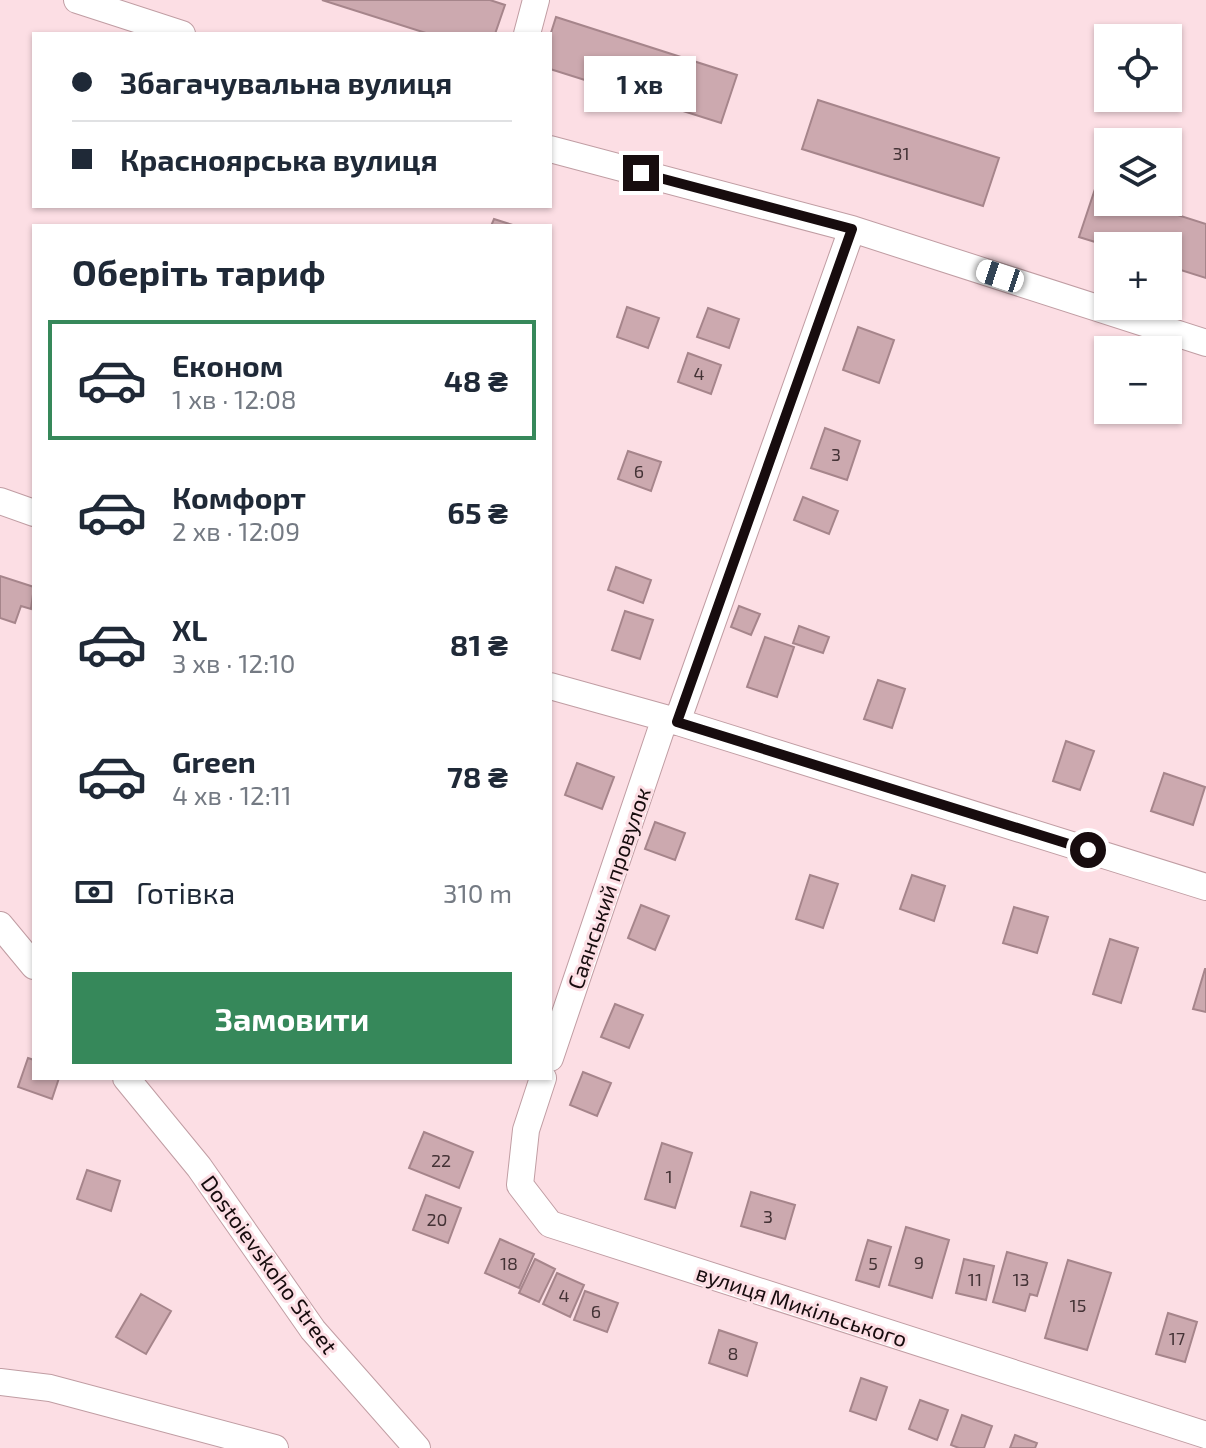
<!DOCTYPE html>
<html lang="uk">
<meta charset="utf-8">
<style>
body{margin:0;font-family:"Exo 2",sans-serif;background:#f2f2f3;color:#1f2937;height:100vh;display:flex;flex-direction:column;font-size:30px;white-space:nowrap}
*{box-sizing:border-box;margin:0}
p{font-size:26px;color:#747a83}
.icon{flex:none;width:44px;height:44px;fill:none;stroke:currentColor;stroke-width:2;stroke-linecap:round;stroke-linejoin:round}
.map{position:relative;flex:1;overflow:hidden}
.side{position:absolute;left:32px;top:224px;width:520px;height:856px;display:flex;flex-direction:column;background:#fff;border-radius:0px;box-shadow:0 2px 6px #0004}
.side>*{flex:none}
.guide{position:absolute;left:32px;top:32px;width:520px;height:176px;border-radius:0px;box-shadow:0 2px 6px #0004;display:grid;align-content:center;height:176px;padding:0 40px;background:#fff}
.controls{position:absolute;left:1094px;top:24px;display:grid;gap:16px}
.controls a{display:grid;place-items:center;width:88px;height:88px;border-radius:0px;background:#fff;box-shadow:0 2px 6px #0004;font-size:40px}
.end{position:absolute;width:36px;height:36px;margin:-18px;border:10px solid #170c0e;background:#fff;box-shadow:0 0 0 4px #fff}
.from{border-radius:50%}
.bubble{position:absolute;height:56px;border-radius:0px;background:#fff;box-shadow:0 2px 6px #0004;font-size:26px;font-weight:700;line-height:56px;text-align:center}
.car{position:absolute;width:24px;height:48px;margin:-24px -12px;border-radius:10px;box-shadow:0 0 6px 2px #0007;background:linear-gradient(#fff 24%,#345 0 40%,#fff 0 76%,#345 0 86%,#fff 0)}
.guide b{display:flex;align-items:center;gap:28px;height:76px;font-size:30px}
.guide b+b{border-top:2px solid #e0e1e3}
.guide i{width:20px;height:20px;background:#1f2937}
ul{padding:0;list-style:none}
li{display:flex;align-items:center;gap:24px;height:120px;margin:0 16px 12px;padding:0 24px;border:4px solid transparent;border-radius:0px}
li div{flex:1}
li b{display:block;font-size:30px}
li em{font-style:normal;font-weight:700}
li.current{border-color:#36885a}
li>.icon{width:72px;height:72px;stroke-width:1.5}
h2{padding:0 40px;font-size:36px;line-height:96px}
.pay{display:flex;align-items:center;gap:20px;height:88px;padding:0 40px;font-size:30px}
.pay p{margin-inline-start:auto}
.action{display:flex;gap:16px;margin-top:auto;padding:16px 40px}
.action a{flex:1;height:92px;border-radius:0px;background:#36885a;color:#fff;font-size:32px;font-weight:700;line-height:92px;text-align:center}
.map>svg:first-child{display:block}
</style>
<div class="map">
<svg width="1206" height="1448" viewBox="0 0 1206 1448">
<rect width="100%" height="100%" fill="#fcdee4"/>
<!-- building -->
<path fill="#cca9af" stroke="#a6858b" stroke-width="2" d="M322,0H490L505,5L495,34H429Z
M556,17L737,75L721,123L550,69V36Z
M818,100L999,158L983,206L802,149Z
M1095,189L1108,193V202H1137L1206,224V278L1168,266V246H1108L1079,237Z
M494,219L516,226H491Z
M627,307L659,318L648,348L617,337Z
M708,308L739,319L729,348L697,337Z
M858,327L894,340L879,383L843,370Z
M688,353L721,365L711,394L678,382Z
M825,428L860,441L847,480L811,468Z
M628,451L661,462L651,491L618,479Z
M803,497L838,511L829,534L794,520Z
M616,567L651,580L643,603L608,590Z
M0,576L34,587L31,609L21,606L15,623L0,618Z
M739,606L760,614L751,635L731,627Z
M625,611L653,620L640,659L612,650Z
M799,626L829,637L823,653L793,643Z
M765,637L794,647L777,697L747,687Z
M878,680L905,689L892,728L864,719Z
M1066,741L1094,751L1080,790L1053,781Z
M577,763L614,777L602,809L565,795Z
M1164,773L1205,787L1193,825L1151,811Z
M655,822L685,833L675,860L645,849Z
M810,875L838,884L823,928L796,919Z
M912,875L945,886L934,921L900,909Z
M641,905L669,916L655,950L628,938Z
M1014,907L1048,917L1037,953L1003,943Z
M1110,939L1138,948L1121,1003L1093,994Z
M1205,969H1206V1012L1193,1009Z
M615,1004L643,1015L629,1048L601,1037Z
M28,1058L34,1060V1078H59L52,1099L18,1087Z
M583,1072L611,1083L597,1116L570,1105Z
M424,1132L473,1152L459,1188L409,1168Z
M662,1143L692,1153L675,1208L645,1199Z
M87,1170L120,1181L111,1211L77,1199Z
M751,1192L795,1205L785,1239L741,1226Z
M426,1195L461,1208L448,1243L413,1230Z
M906,1227L949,1240L932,1298L889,1285Z
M500,1239L534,1254L519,1288L485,1273Z
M868,1240L891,1247L879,1287L856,1280Z
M1007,1252L1047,1263L1037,1296L1030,1294L1025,1311L993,1302Z
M535,1259L555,1269L539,1302L519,1293Z
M964,1259L994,1266L986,1300L956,1293Z
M1068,1260L1111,1273L1087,1350L1045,1338Z
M557,1273L584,1285L570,1317L543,1304Z
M585,1291L618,1303L607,1332L574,1320Z
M141,1294L171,1311L146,1354L116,1337Z
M1168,1313L1197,1322L1185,1362L1156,1354Z
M719,1330L757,1343L747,1376L709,1363Z
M861,1378L887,1387L876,1420L850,1411Z
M920,1400L948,1410L937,1440L909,1429Z
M962,1415L992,1426L984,1448H959L951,1445Z
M1015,1435L1037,1443L1035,1448H1010Z"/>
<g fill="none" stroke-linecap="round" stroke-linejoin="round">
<defs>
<path id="street" d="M77,0L182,34
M527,34L536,0
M550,149L852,229L1206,343
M0,501L34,513
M550,686L665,718L1206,887
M677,722L852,229
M0,925L34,966
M550,1058L665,718
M126,1078L199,1167L313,1330L417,1448
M543,1078L526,1130L520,1185L550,1224L1206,1435
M0,1382L50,1388L275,1448"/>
</defs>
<!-- street casing -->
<use href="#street" stroke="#c09da3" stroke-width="28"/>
<!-- street -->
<use href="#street" stroke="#fff" stroke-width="26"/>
</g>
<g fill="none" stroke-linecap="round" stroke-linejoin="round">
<!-- route -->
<path stroke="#170c0e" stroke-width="10" d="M641,173L852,229L677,722L1088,850"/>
</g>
<g text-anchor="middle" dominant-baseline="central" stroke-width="6" stroke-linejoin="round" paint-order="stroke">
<!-- number labels -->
<g font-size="18" fill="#443336">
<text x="901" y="153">31</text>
<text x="699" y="373">4</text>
<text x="836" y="454">3</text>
<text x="639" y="471">6</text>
<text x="441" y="1160">22</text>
<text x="669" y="1176">1</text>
<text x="768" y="1216">3</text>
<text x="437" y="1219">20</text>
<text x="919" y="1262">9</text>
<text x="509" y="1263">18</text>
<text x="873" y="1263">5</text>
<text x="975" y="1279">11</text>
<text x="1021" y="1279">13</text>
<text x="564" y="1295">4</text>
<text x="1078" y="1305">15</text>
<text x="596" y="1311">6</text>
<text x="1177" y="1338">17</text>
<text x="733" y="1353">8</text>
</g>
<!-- street labels -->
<g font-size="22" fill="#170c0e" stroke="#fcdee4">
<text transform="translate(608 888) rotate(-71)">Саянський провулок</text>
<text transform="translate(270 1264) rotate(54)">Dostoievskoho Street</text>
<text transform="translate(802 1305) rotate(18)">вулиця Микільського</text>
</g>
</g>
</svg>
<div class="controls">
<a><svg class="icon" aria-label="locate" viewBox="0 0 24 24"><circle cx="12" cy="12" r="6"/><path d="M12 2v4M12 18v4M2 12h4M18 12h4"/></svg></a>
<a><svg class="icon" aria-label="layers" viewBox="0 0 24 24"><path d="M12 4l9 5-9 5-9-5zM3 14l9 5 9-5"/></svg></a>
<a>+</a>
<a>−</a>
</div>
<i class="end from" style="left:1088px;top:850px"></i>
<i class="end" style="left:641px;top:173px"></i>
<div class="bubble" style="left:584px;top:56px;width:112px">1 хв</div>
<i class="car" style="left:1000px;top:276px;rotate:288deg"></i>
<div class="guide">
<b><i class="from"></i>Збагачувальна вулиця</b>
<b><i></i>Красноярська вулиця</b>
</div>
<section class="side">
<h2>Оберіть тариф</h2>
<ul>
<li class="current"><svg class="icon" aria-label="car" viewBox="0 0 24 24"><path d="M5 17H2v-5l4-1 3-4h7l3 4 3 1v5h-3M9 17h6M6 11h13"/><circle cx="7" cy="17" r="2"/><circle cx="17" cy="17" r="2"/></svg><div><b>Економ</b><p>1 хв · 12:08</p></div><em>48 ₴</em></li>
<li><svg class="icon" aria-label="car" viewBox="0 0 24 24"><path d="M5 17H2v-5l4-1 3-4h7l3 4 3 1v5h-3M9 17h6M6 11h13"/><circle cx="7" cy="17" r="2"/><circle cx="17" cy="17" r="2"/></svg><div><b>Комфорт</b><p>2 хв · 12:09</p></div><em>65 ₴</em></li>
<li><svg class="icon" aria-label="car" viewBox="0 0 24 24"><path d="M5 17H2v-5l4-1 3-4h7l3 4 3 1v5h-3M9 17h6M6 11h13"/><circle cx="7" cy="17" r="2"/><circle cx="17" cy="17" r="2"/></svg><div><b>XL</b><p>3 хв · 12:10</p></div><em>81 ₴</em></li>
<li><svg class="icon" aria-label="car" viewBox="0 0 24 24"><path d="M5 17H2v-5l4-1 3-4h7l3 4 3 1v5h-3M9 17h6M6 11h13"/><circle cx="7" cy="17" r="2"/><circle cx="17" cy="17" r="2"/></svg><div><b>Green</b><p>4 хв · 12:11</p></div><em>78 ₴</em></li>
</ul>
<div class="pay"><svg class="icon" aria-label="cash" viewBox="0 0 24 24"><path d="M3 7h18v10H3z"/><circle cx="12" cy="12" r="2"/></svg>Готівка<p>310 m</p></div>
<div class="action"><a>Замовити</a></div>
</section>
</div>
